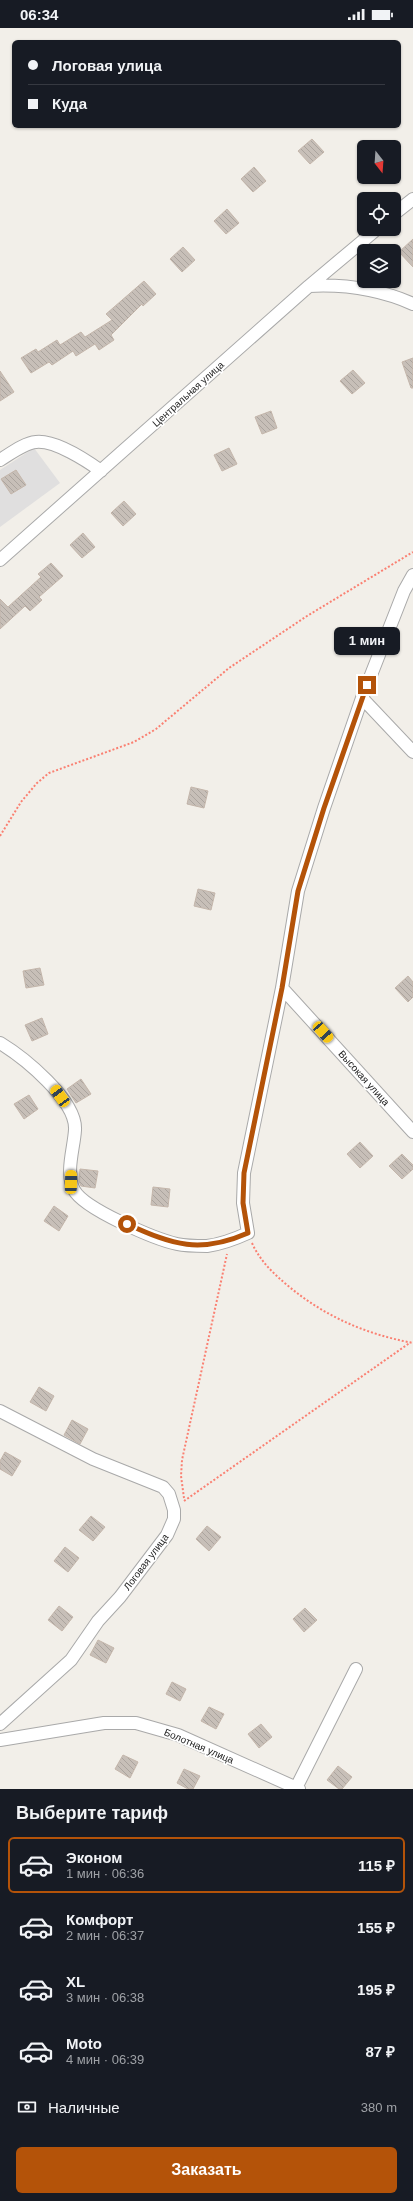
<!DOCTYPE html>
<html lang="ru">
<meta charset="utf-8">
<style>
body{margin:0;font-family:Arial,sans-serif;background:#242831;color:#f1f3f6;height:100vh;display:flex;flex-direction:column;font-size:15px;white-space:nowrap}
*{box-sizing:border-box;margin:0}
p{font-size:13px;color:#9ea1a6}
.icon{flex:none;width:22px;height:22px;fill:none;stroke:currentColor;stroke-width:2;stroke-linecap:round;stroke-linejoin:round}
.map{position:relative;height:1761px;overflow:hidden}
.drawer{display:flex;flex-direction:column;background:#171b24;flex:1}
.drawer>*{flex:none}
.top-card{position:absolute;left:12px;top:12px;width:389px;height:88px;border-radius:6px;box-shadow:0 1px 3px #0004;display:grid;align-content:center;height:88px;padding:0 16px;background:#171b24}
.needle{width:26px;rotate:163deg}
.fabs{position:absolute;left:357px;top:112px;display:grid;gap:8px}
.fabs a{display:grid;place-items:center;width:44px;height:44px;border-radius:6px;background:#171b24;box-shadow:0 1px 3px #0004;font-size:20px}
.end{position:absolute;width:18px;height:18px;margin:-9px;border:5px solid #b45309;background:#fff;box-shadow:0 0 0 2px #fff}
.from{border-radius:50%}
.bubble{position:absolute;height:28px;border-radius:6px;background:#171b24;box-shadow:0 1px 3px #0004;font-size:13px;font-weight:800;line-height:28px;text-align:center}
.car{position:absolute;width:12px;height:24px;margin:-12px -6px;border-radius:5px;box-shadow:0 0 3px 1px #0007;background:linear-gradient(#f5c518 24%,#345 0 40%,#f5c518 0 76%,#345 0 86%,#f5c518 0)}
.top-card b{display:flex;align-items:center;gap:14px;height:38px;font-size:15px}
.top-card b+b{border-top:1px solid #363941}
.top-card i{width:10px;height:10px;background:#f1f3f6}
ul{padding:0;list-style:none}
li{display:flex;align-items:center;gap:12px;height:56px;margin:0 8px 6px;padding:0 8px;border:2px solid transparent;border-radius:6px}
li div{flex:1}
li b{display:block;font-size:15px}
li em{font-style:normal;font-weight:800}
li.active{border-color:#b45309}
li>.icon{width:36px;height:36px;stroke-width:1.5}
h2{padding:0 16px;font-size:18px;line-height:48px}
.pay{display:flex;align-items:center;gap:10px;height:44px;padding:0 16px;font-size:15px}
.pay p{margin-inline-start:auto}
.cta{display:flex;gap:8px;margin-top:auto;padding:8px 16px}
.cta a{flex:1;height:46px;border-radius:6px;background:#b45309;color:#fff;font-size:16px;font-weight:800;line-height:46px;text-align:center}
.status{display:flex;justify-content:space-between;align-items:center;height:28px;padding:0 20px;background:#171b24;direction:ltr}
.status svg{height:11px;fill:currentColor}
.map>svg:first-child{display:block}
</style>
<div class="status"><b>06:34</b><svg viewBox="0 0 49 12"><path d="M0 12V9h3v3zM5 12V6h3v6zM10 12V3h3v9zM15 12V0h3v12zM26 1h20v11H26zM47 4h2v5h-2z"/></svg></div>
<div class="map">
<svg width="413" height="1761" viewBox="0 0 413 1761">
<defs>
<pattern id="building-back-hatch" width="6" height="6" patternUnits="userSpaceOnUse"><rect width="6" height="6" fill="#c7bfb8"/><path d="M-1 5l2 2M0 0l6 6M5-1l2 2" fill="none" stroke="#aba49e"/></pattern>
</defs>
<rect width="100%" height="100%" fill="#f2efe9"/>
<!-- residential -->
<path fill="#e0dfdf" d="M34,420L60,455L0,499V442Z"/>
<!-- building -->
<path fill="url(#building-back-hatch)" stroke="#c4b6ab" d="M312,111L324,124L310,136L298,123Z
M254,139L266,153L253,164L241,151Z
M227,181L239,195L226,206L214,193Z
M413,211V239L399,224Z
M183,219L195,232L182,244L170,231Z
M144,253L156,266L143,278L142,276L111,307L114,312L99,322L95,316L76,328L73,323L52,337L49,334L31,345L21,330L36,321L38,324L57,312L60,317L81,304L85,309L112,292L106,286Z
M413,330V360H411L402,334Z
M353,342L365,355L352,366L340,353Z
M0,343L14,364L0,373Z
M271,383L277,400L262,406L255,389Z
M229,420L237,436L222,443L214,427Z
M16,442L26,457L11,466L1,451Z
M124,473L136,486L123,498L111,485Z
M83,505L95,519L82,530L70,517Z
M51,535L63,548L39,569L42,572L30,583L25,578L0,601V571L8,579L41,549L38,546Z
M191,759L208,763L204,780L187,776Z
M198,861L215,865L211,882L194,878Z
M40,940L44,957L26,960L23,943Z
M408,948L413,954V969L408,974L395,960Z
M42,990L48,1006L32,1013L25,997Z
M81,1051L91,1066L76,1075L67,1061Z
M29,1067L38,1081L24,1091L14,1076Z
M360,1114L373,1128L360,1140L347,1126Z
M402,1126L413,1137V1141L402,1151L389,1138Z
M80,1141L98,1143L95,1160L81,1158L79,1153Z
M153,1159L170,1161L168,1179L151,1177Z
M54,1178L68,1188L59,1203L44,1193Z
M39,1359L54,1368L46,1383L30,1374Z
M72,1392L88,1401L80,1416L64,1407Z
M5,1424L21,1433L12,1448L0,1441V1433Z
M91,1488L105,1499L93,1513L79,1502Z
M207,1498L221,1509L209,1523L196,1511Z
M65,1519L79,1530L68,1544L54,1533Z
M59,1578L73,1589L62,1603L48,1592Z
M305,1580L317,1592L304,1604L293,1591Z
M98,1612L114,1620L106,1635L90,1627Z
M172,1654L186,1661L180,1673L166,1666Z
M209,1679L224,1686L216,1701L201,1693Z
M261,1696L272,1709L259,1720L248,1706Z
M123,1727L138,1734L130,1750L115,1741Z
M338,1738L352,1749L342,1761H339L327,1752Z
M184,1741L200,1748L193,1761H188L177,1755Z"/>
<g fill="none" stroke-linecap="round" stroke-linejoin="round">
<defs>
<path id="street" d="M394,186L413,171
M309,258C346,256 379,261 413,276
M0,432C10,426 24,415 36,414C55,412 87,433 101,443
M0,532L309,258L377,201
M362,670L413,724
M282,960L413,1104
M0,1015C23,1029 77,1072 75,1102C74,1120 65,1145 74,1162C84,1181 155,1211 177,1216C186,1218 199,1218 207,1218C222,1216 235,1211 248,1205L243,1175L244,1145L282,960L298,863L324,780L362,670L404,563L413,547
M0,1383L93,1431L163,1459L169,1466L174,1482V1491L167,1507L120,1569L98,1593L71,1632L0,1696
M0,1712L104,1695H136L178,1707L299,1761
M296,1760L356,1641"/>
</defs>
<!-- street casing -->
<use href="#street" stroke="#a9a9a9" stroke-width="14"/>
<!-- path -->
<path stroke="#fa8072" stroke-width="2" stroke-dasharray="2 2" stroke-linecap="butt" d="M0,808L21,774L37,755L49,745L134,714L156,701L229,640L307,588L413,524
M252,1215C260,1233 273,1245 287,1257C324,1288 365,1306 413,1315
M184,1470L181,1448L182,1432L227,1226
M184,1473L411,1314"/>
<!-- street -->
<use href="#street" stroke="#fff" stroke-width="12"/>
</g>
<g fill="none" stroke-linecap="round" stroke-linejoin="round">
<!-- route -->
<path stroke="#b45309" stroke-width="5" d="M127,1196C173,1217 200,1226 248,1205L243,1175L244,1145L282,960L298,863L324,780L367,657"/>
</g>
<g text-anchor="middle" dominant-baseline="central" stroke-width="3.5" stroke-linejoin="round" paint-order="stroke">
<!-- street labels -->
<g font-size="10" fill="#222" stroke="#fff">
<text transform="translate(188 366) rotate(-42)">Центральная улица</text>
<text transform="translate(364 1050) rotate(48)">Высокая улица</text>
<text transform="translate(146 1534) rotate(-53)">Логовая улица</text>
<text transform="translate(199 1718) rotate(23)">Болотная улица</text>
</g>
</g>
</svg>
<div class="fabs">
<a><svg class="needle" viewBox="-14 -14 28 28"><path d="M0-13l5 13h-10z" fill="#e53935"/><path d="M0 13l5-13h-10z" fill="#9ea1a6"/></svg></a>
<a><svg class="icon" aria-label="locate" viewBox="0 0 24 24"><circle cx="12" cy="12" r="6"/><path d="M12 2v4M12 18v4M2 12h4M18 12h4"/></svg></a>
<a><svg class="icon" aria-label="layers" viewBox="0 0 24 24"><path d="M12 4l9 5-9 5-9-5zM3 14l9 5 9-5"/></svg></a>
</div>
<i class="end from" style="left:127px;top:1196px"></i>
<i class="end" style="left:367px;top:657px"></i>
<div class="bubble" style="left:334px;top:599px;width:66px">1 мин</div>
<i class="car" style="left:323px;top:1004px;rotate:138deg"></i>
<i class="car" style="left:60px;top:1068px;rotate:324deg"></i>
<i class="car" style="left:71px;top:1154px;rotate:1deg"></i>
<div class="top-card">
<b><i class="from"></i>Логовая улица</b>
<b><i></i>Куда</b>
</div>
</div>
<section class="drawer">
<h2>Выберите тариф</h2>
<ul>
<li class="active"><svg class="icon" aria-label="car" viewBox="0 0 24 24"><path d="M5 17H2v-5l4-1 3-4h7l3 4 3 1v5h-3M9 17h6M6 11h13"/><circle cx="7" cy="17" r="2"/><circle cx="17" cy="17" r="2"/></svg><div><b>Эконом</b><p>1 мин · 06:36</p></div><em>115 ₽</em></li>
<li><svg class="icon" aria-label="car" viewBox="0 0 24 24"><path d="M5 17H2v-5l4-1 3-4h7l3 4 3 1v5h-3M9 17h6M6 11h13"/><circle cx="7" cy="17" r="2"/><circle cx="17" cy="17" r="2"/></svg><div><b>Комфорт</b><p>2 мин · 06:37</p></div><em>155 ₽</em></li>
<li><svg class="icon" aria-label="car" viewBox="0 0 24 24"><path d="M5 17H2v-5l4-1 3-4h7l3 4 3 1v5h-3M9 17h6M6 11h13"/><circle cx="7" cy="17" r="2"/><circle cx="17" cy="17" r="2"/></svg><div><b>XL</b><p>3 мин · 06:38</p></div><em>195 ₽</em></li>
<li><svg class="icon" aria-label="car" viewBox="0 0 24 24"><path d="M5 17H2v-5l4-1 3-4h7l3 4 3 1v5h-3M9 17h6M6 11h13"/><circle cx="7" cy="17" r="2"/><circle cx="17" cy="17" r="2"/></svg><div><b>Moto</b><p>4 мин · 06:39</p></div><em>87 ₽</em></li>
</ul>
<div class="pay"><svg class="icon" aria-label="cash" viewBox="0 0 24 24"><path d="M3 7h18v10H3z"/><circle cx="12" cy="12" r="2"/></svg>Наличные<p>380 m</p></div>
<div class="cta"><a>Заказать</a></div>
</section>
